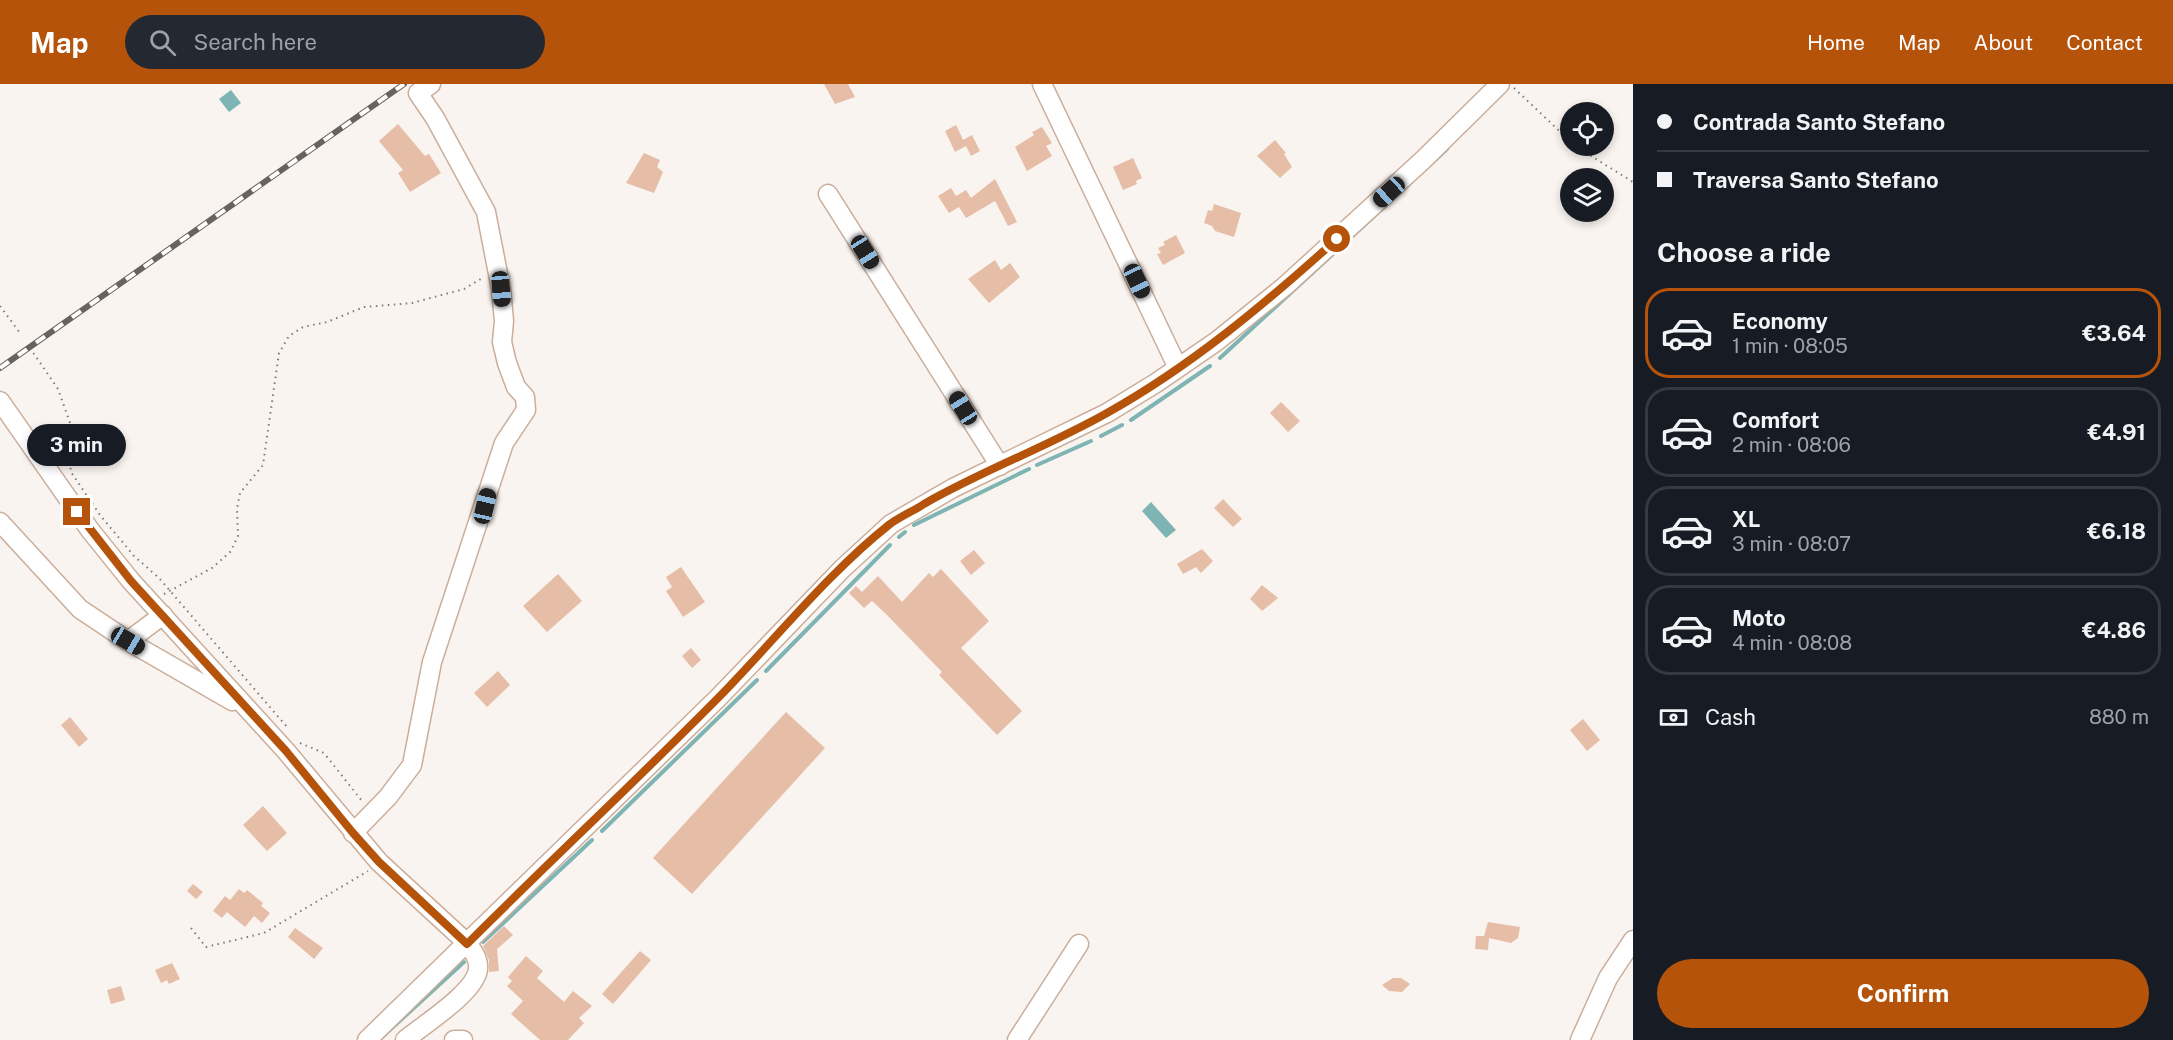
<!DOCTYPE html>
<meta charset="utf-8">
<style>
body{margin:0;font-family:"Public Sans",sans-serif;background:#242831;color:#f1f3f6;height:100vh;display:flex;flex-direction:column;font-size:22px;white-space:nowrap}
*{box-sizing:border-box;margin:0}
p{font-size:20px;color:#9ea1a6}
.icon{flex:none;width:33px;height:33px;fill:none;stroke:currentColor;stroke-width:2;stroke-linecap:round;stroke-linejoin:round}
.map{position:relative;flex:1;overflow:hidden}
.sheet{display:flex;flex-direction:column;background:#171b24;width:540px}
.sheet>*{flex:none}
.top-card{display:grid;align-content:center;height:132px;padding:0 24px;background:#171b24}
.tools{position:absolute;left:1560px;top:18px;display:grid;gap:12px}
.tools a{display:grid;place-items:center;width:54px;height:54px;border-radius:50%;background:#171b24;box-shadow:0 3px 9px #0003;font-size:30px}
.end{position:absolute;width:27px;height:27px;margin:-14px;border:8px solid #b45309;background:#fff;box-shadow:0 0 0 3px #fff}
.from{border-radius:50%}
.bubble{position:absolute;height:42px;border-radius:21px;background:#171b24;box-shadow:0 3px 9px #0003;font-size:20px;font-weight:700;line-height:42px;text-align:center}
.car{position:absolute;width:18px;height:36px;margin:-18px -9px;border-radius:8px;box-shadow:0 0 4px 2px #0007;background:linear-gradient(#222 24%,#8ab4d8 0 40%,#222 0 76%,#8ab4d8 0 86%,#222 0)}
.top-card b{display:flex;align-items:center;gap:21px;height:57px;font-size:22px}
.top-card b+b{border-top:2px solid #363941}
.top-card i{width:15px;height:15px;background:#f1f3f6}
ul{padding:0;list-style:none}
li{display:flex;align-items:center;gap:18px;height:90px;margin:0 12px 9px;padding:0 12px;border:3px solid #363941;border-radius:24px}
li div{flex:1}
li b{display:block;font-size:22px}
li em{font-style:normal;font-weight:700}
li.on{border-color:#b45309}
li>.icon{width:54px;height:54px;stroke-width:1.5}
h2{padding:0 24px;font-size:27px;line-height:72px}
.pay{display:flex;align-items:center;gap:15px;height:66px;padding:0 24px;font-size:22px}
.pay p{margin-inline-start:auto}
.button{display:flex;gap:12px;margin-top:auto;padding:12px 24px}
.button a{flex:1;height:69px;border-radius:36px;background:#b45309;color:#fff;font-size:24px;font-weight:700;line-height:69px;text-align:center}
header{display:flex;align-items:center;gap:36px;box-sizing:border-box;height:84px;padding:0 30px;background:#b45309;color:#fff}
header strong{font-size:28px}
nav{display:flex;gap:33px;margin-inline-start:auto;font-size:21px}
.search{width:420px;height:54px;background:#242831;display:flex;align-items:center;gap:15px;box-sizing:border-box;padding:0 21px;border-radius:33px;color:#9ea1a6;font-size:22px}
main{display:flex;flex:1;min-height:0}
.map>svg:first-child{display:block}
</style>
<header>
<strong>Map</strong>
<div class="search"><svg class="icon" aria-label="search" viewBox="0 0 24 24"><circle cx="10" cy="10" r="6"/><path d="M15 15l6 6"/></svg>Search here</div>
<nav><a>Home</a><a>Map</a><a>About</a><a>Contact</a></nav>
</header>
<main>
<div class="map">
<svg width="1633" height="956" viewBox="0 0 1633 956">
<rect width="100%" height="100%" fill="#faf4f0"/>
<!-- water -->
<path fill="#7eb4b3" d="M231,6L241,19L229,28L219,15Z
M1151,418L1176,446L1166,454L1142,427Z"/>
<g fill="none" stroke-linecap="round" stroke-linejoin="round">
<!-- stream -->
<path stroke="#7eb4b3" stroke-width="4" d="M1220,274L1447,65
M1131,336L1210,282
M1101,352L1122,341
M1037,381L1091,357
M914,441L1029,385
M899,453L905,448
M766,587L890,461
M602,747L757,596
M483,858L592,756
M380,955L464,878"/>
</g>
<!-- building -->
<path fill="#e6bda6" d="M824,0H848L855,13L835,20Z
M398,40L425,72L429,70L441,89L410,108L398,89L403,86L379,57Z
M956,41L966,62L955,68L945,47Z
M1042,43L1052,59L1046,62L1052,72L1027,87L1015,63L1034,51L1032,48Z
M972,51L980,67L971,72L963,56Z
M1275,56L1286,69L1284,70L1292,83L1280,94L1257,72Z
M644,69L660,76L657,83L663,88L654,109L626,99Z
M1133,74L1142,94L1136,97L1137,100L1123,106L1113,83Z
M995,95L1017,138L1008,142L995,117L966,134L959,123L949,129L938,112L951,104L956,112L966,106L971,114Z
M1214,120L1241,129L1234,153L1215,147L1212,142L1204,139L1208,126L1212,127Z
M1176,151L1185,169L1163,181L1157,170L1161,169L1158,164L1165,161L1163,158Z
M995,176L1001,186L1010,179L1020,193L989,219L968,195Z
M1281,318L1300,337L1288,348L1270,329Z
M1223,415L1242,435L1233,443L1214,424Z
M1202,465L1213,477L1201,489L1196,483L1183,490L1177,480Z
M974,466L985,479L971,491L960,477Z
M681,483L705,518L683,533L666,507L672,503L666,493Z
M941,485L989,537L961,564L1022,627L997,651L939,591L942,588L887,531L872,517L864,524L849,509L856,502L862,508L878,492L902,518L929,489L933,493Z
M558,490L582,517L547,548L523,522Z
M1262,501L1278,514L1262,527L1250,515Z
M691,564L701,576L692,584L682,572Z
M498,587L510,601L487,623L474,609Z
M786,628L825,664L692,810L653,774Z
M70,633L88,655L79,663L61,641Z
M1583,635L1600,656L1587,667L1570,646Z
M263,722L287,749L267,767L243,741Z
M193,800L203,808L196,815L187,807Z
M239,805L244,809L247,806L263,819L261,822L270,829L262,839L254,832L245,843L227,828L222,834L213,827L225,812L230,816Z
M1488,838L1520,843L1518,854L1511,859L1489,854L1488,866L1475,865L1476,852H1484Z
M504,842L513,851L497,865L499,887L489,888V876L483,862Z
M295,844L323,864L314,875L288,853Z
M640,867L651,876L613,920L602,910Z
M526,872L543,887L537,894L564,918L573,907L592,922L579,934L584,939L568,956H540L511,930L523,917L507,902L512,897L508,893Z
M172,879L180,895L169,900L167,896L161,899L155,886Z
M1393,894H1401L1410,900L1402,908L1389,907L1382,901Z
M121,902L125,916L111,920L107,906Z"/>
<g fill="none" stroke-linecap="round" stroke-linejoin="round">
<defs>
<path id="minor" d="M1042,0L1178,284
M828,110L1000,382
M0,317L90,446L131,497L286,667L379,778L467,859C473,867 479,875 478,885C476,908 423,941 405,956
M0,438L80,525L128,557L232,617L236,614
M128,557L163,531
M353,749L388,713L412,681L432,578L504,359L526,326L525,313L516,303L507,279L502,258L504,237L501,205L486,128L435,34L418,9L431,0
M367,956L718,614L842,485L891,440L953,404L1107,329L1156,299L1217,257L1285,202L1423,76L1500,0
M454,956H463
M1017,956L1079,860
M1580,956L1608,894L1633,856"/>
</defs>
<!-- minor casing -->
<use href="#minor" stroke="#cbae9a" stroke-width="21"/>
<!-- path -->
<path stroke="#817974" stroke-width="2" stroke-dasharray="1.5 4.5" stroke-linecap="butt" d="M1514,4L1570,57
M1575,62L1633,98
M0,222L20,249
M30,264L58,305L75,353L70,379L71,388L100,431L134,472L159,494L287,643
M164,510L212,484L231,467L238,452L237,425L240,409L263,381L279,269L289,252L303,243L327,238L364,223L412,219L464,205L484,193
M300,659L324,669L362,717
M191,844L206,863L264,849L368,787"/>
<!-- minor -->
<use href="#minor" stroke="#fff" stroke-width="18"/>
<defs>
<path id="rail" d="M0,284L404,0"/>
</defs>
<!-- rail casing -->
<use href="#rail" stroke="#6a625d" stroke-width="6"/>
<!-- rail -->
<use href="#rail" stroke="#fff" stroke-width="4" stroke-dasharray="11" stroke-linecap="butt"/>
</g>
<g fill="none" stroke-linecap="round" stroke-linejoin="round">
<!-- route -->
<path stroke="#b45309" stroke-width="8" d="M77,428L131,497L286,667L353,749L379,778L467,860C550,777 636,697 719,613C773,558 829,488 890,440C900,433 913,427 924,420C983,386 1047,363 1107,329C1191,282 1265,220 1337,155"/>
</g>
</svg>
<div class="tools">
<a><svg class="icon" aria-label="locate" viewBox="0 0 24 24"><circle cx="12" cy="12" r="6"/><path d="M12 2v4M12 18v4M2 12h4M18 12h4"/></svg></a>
<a><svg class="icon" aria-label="layers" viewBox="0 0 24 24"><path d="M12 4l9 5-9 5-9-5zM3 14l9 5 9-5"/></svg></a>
</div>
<i class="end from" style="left:1337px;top:155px"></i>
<i class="end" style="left:77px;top:428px"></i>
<div class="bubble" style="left:27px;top:340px;width:99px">3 min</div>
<i class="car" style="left:1389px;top:108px;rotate:228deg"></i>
<i class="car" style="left:865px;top:168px;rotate:148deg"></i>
<i class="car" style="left:1137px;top:197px;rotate:155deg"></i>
<i class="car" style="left:501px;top:205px;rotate:175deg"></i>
<i class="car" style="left:963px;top:324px;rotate:328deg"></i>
<i class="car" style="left:485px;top:422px;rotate:13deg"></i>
<i class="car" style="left:128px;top:557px;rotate:120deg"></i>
</div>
<section class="sheet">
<div class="top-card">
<b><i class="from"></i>Contrada Santo Stefano</b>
<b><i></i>Traversa Santo Stefano</b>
</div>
<h2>Choose a ride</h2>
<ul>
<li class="on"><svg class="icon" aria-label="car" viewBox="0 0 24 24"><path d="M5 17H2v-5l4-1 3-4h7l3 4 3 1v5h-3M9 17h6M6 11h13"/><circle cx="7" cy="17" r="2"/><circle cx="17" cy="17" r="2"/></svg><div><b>Economy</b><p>1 min · 08:05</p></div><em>€3.64</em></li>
<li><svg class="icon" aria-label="car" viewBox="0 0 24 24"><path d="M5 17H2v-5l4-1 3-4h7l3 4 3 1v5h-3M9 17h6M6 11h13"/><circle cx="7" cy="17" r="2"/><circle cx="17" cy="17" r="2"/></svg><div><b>Comfort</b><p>2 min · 08:06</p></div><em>€4.91</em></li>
<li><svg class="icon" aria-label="car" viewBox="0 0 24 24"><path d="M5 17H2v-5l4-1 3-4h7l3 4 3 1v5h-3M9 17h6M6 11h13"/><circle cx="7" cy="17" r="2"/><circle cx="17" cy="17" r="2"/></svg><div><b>XL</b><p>3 min · 08:07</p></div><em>€6.18</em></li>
<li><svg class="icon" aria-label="car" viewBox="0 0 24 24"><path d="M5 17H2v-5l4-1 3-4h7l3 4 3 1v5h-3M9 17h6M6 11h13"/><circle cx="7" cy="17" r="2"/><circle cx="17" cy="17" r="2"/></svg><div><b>Moto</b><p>4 min · 08:08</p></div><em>€4.86</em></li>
</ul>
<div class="pay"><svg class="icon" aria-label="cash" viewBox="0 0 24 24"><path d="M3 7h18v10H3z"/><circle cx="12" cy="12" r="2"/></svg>Cash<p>880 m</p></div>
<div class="button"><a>Confirm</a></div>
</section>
</main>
